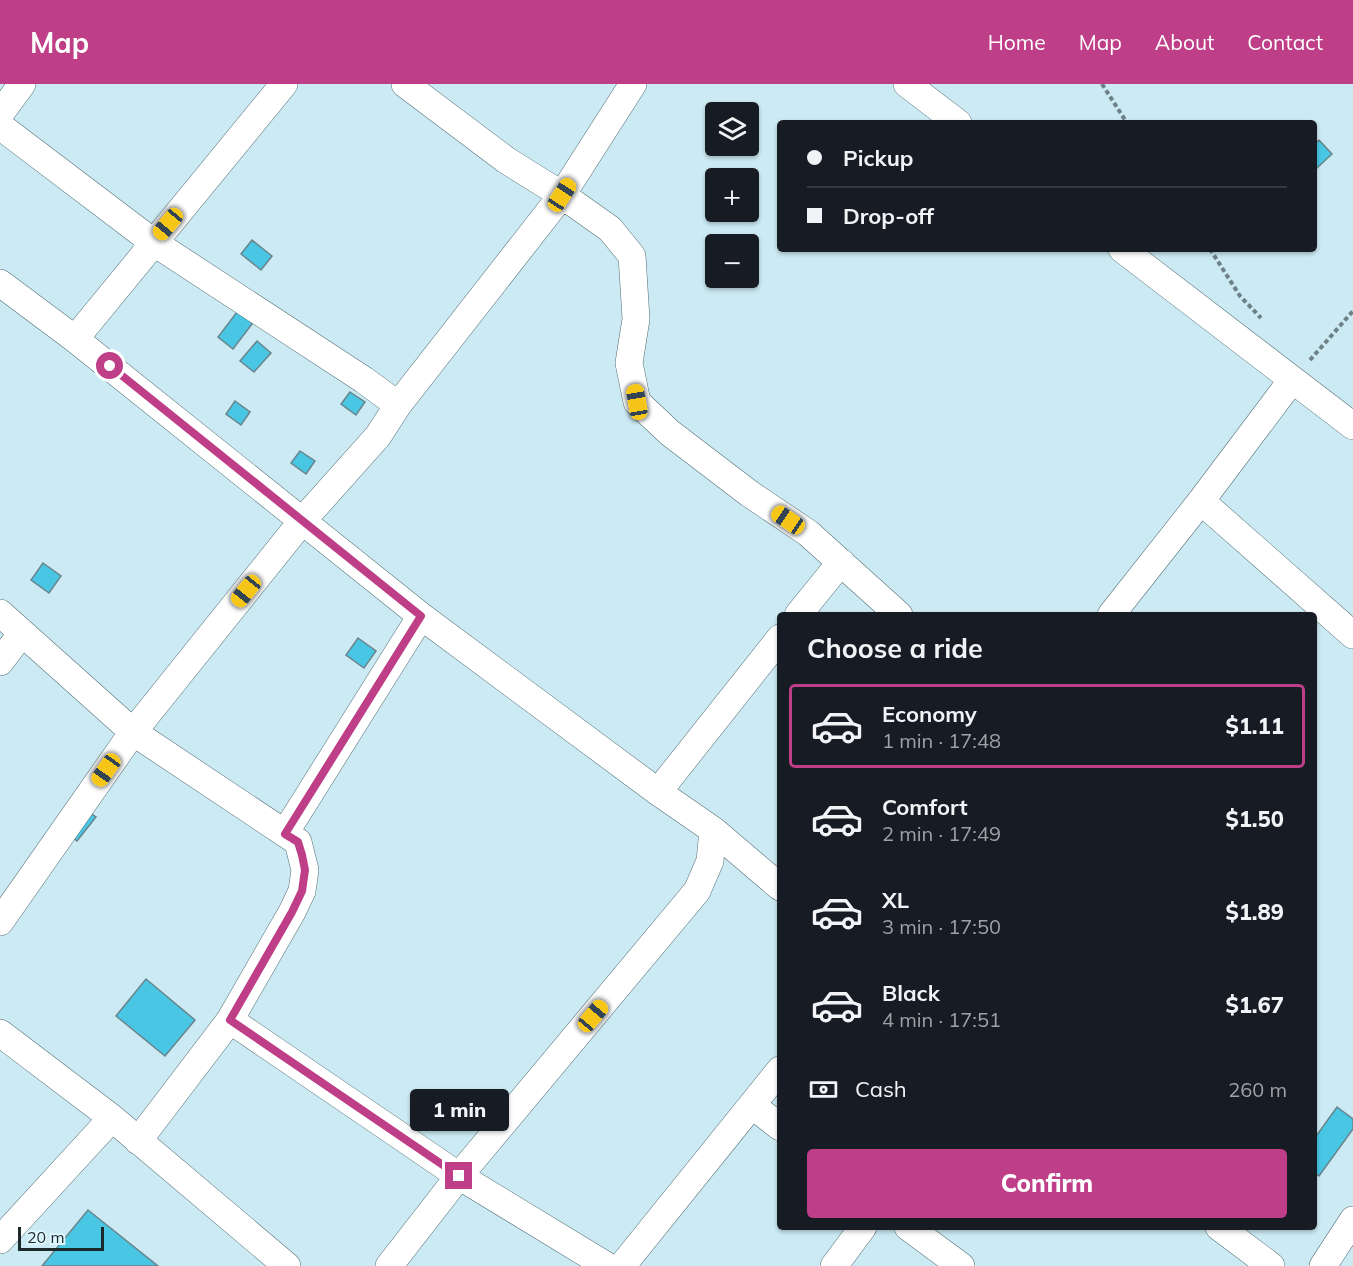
<!DOCTYPE html>
<meta charset="utf-8">
<style>
body{margin:0;font-family:Mulish,sans-serif;background:#20242c;color:#f1f3f6;height:100vh;display:flex;flex-direction:column;font-size:22px;white-space:nowrap}
*{box-sizing:border-box;margin:0}
p{font-size:20px;color:#9ea1a6}
.icon{flex:none;width:33px;height:33px;fill:none;stroke:currentColor;stroke-width:2;stroke-linecap:round;stroke-linejoin:round}
.map{position:relative;flex:1;overflow:hidden}
.panel{position:absolute;left:777px;top:528px;width:540px;height:618px;display:flex;flex-direction:column;background:#171b24;border-radius:6px;box-shadow:0 2px 4px #0004}
.panel>*{flex:none}
.banner{position:absolute;left:777px;top:36px;width:540px;height:132px;border-radius:6px;box-shadow:0 2px 4px #0004;display:grid;align-content:center;height:132px;padding:0 30px;background:#171b24}
.buttons{position:absolute;left:705px;top:18px;display:grid;gap:12px}
.buttons a{display:grid;place-items:center;width:54px;height:54px;border-radius:6px;background:#171b24;box-shadow:0 2px 4px #0004;font-size:30px}
.scale{position:absolute;left:18px;bottom:15px;width:86px;box-sizing:border-box;padding-left:6px;border:3px solid #1d282b;border-top:0;font-size:16px;line-height:21px;white-space:nowrap;color:#1d282b;-webkit-text-stroke:4px #def6fd;paint-order:stroke}
.end{position:absolute;width:27px;height:27px;margin:-14px;border:8px solid #be3e88;background:#fff;box-shadow:0 0 0 3px #fff}
.from{border-radius:50%}
.bubble{position:absolute;height:42px;border-radius:6px;background:#171b24;box-shadow:0 2px 4px #0004;font-size:20px;font-weight:800;line-height:42px;text-align:center}
.car{position:absolute;width:18px;height:36px;margin:-18px -9px;border-radius:8px;box-shadow:0 0 4px 2px #0007;background:linear-gradient(#f5c518 24%,#345 0 40%,#f5c518 0 76%,#345 0 86%,#f5c518 0)}
.banner b{display:flex;align-items:center;gap:21px;height:57px;font-size:22px}
.banner b+b{border-top:2px solid #363941}
.banner i{width:15px;height:15px;background:#f1f3f6}
ul{padding:0;list-style:none}
li{display:flex;align-items:center;gap:18px;height:84px;margin:0 12px 9px;padding:0 18px;border:3px solid transparent;border-radius:6px}
li div{flex:1}
li b{display:block;font-size:22px}
li em{font-style:normal;font-weight:800}
li.selected{border-color:#be3e88}
li>.icon{width:54px;height:54px;stroke-width:1.5}
h2{padding:0 30px;font-size:27px;line-height:72px}
.pay{display:flex;align-items:center;gap:15px;height:66px;padding:0 30px;font-size:22px}
.pay p{margin-inline-start:auto}
.button{display:flex;gap:12px;margin-top:auto;padding:12px 30px}
.button a{flex:1;height:69px;border-radius:6px;background:#be3e88;color:#fff;font-size:24px;font-weight:800;line-height:69px;text-align:center}
header{display:flex;align-items:center;gap:36px;box-sizing:border-box;height:84px;padding:0 30px;background:#be3e88;color:#fff}
header strong{font-size:28px}
nav{display:flex;gap:33px;margin-inline-start:auto;font-size:21px}
.map>svg:first-child{display:block}
</style>
<header>
<strong>Map</strong>
<nav><a>Home</a><a>Map</a><a>About</a><a>Contact</a></nav>
</header>
<div class="map">
<svg width="1353" height="1182" viewBox="0 0 1353 1182">
<rect width="100%" height="100%" fill="#cceaf3"/>
<!-- building -->
<path fill="#48c6e4" stroke="#69848c" stroke-width="1.5" d="M1319,56L1332,70L1317,84L1314,80V61Z
M252,156L272,172L261,186L241,170Z
M240,224L255,236L233,265L218,253Z
M257,257L271,269L254,288L240,277Z
M350,308L365,318L356,331L341,320Z
M235,317L250,328L241,341L226,330Z
M300,367L315,377L306,390L291,379Z
M43,479L61,492L49,509L31,496Z
M358,554L376,567L364,584L346,571Z
M87,727L96,733L77,757L69,751Z
M146,895L195,936L165,972L116,932Z
M1337,1023L1353,1035V1045L1319,1092L1314,1088V1055Z
M88,1126L158,1182H42Z"/>
<g fill="none" stroke-linecap="round" stroke-linejoin="round">
<defs>
<path id="street" d="M405,0L506,76L562,111L610,145L632,172L636,235L629,279L637,318L670,349L750,410L808,449L899,531
M907,0L958,39
M0,30L22,0
M0,42L153,158L364,296L398,321L378,352L303,436L133,648L0,838
M1122,165L1353,342
M0,199L75,255L421,532L658,708L713,746L710,777L697,807L459,1092L389,1182
M75,255L284,0
M398,321L562,111L633,0
M1201,417L1353,551
M0,529L133,648L298,758L305,786L302,807L292,828L230,936L138,1057
M798,531L841,478
M1111,531L1201,417L1292,296
M0,578L22,549
M658,708L780,554
M713,746L780,803
M285,749L421,532
M230,936L459,1092L607,1182
M0,949L112,1034L287,1182
M752,1021L780,1043
M908,1143L961,1182
M1219,1143L1271,1182
M0,1156L112,1034
M622,1182L780,986
M834,1182L863,1143
M1323,1182L1353,1136"/>
</defs>
<!-- street casing -->
<use href="#street" stroke="#546f76" stroke-width="28"/>
<!-- path -->
<path stroke="#6d8187" stroke-width="4" stroke-dasharray="4.5 3" stroke-linecap="butt" d="M1102,0L1127,39
M1210,165L1240,212L1261,234
M1310,276L1353,227"/>
<!-- street -->
<use href="#street" stroke="#fff" stroke-width="27"/>
</g>
<g fill="none" stroke-linecap="round" stroke-linejoin="round">
<!-- route -->
<path stroke="#be3e88" stroke-width="8" d="M110,282L421,532L285,750L298,758L302,771L305,786L302,807L292,828L230,936L459,1092"/>
</g>
</svg>
<div class="buttons">
<a><svg class="icon" aria-label="layers" viewBox="0 0 24 24"><path d="M12 4l9 5-9 5-9-5zM3 14l9 5 9-5"/></svg></a>
<a>+</a>
<a>−</a>
</div>
<div class="scale">20 m</div>
<i class="end from" style="left:110px;top:282px"></i>
<i class="end" style="left:459px;top:1092px"></i>
<div class="bubble" style="left:410px;top:1005px;width:99px">1 min</div>
<i class="car" style="left:562px;top:111px;rotate:33deg"></i>
<i class="car" style="left:168px;top:140px;rotate:220deg"></i>
<i class="car" style="left:637px;top:318px;rotate:350deg"></i>
<i class="car" style="left:788px;top:436px;rotate:304deg"></i>
<i class="car" style="left:246px;top:507px;rotate:219deg"></i>
<i class="car" style="left:106px;top:686px;rotate:215deg"></i>
<i class="car" style="left:593px;top:932px;rotate:40deg"></i>
<div class="banner">
<b><i class="from"></i>Pickup</b>
<b><i></i>Drop-off</b>
</div>
<section class="panel">
<h2>Choose a ride</h2>
<ul>
<li class="selected"><svg class="icon" aria-label="car" viewBox="0 0 24 24"><path d="M5 17H2v-5l4-1 3-4h7l3 4 3 1v5h-3M9 17h6M6 11h13"/><circle cx="7" cy="17" r="2"/><circle cx="17" cy="17" r="2"/></svg><div><b>Economy</b><p>1 min · 17:48</p></div><em>$1.11</em></li>
<li><svg class="icon" aria-label="car" viewBox="0 0 24 24"><path d="M5 17H2v-5l4-1 3-4h7l3 4 3 1v5h-3M9 17h6M6 11h13"/><circle cx="7" cy="17" r="2"/><circle cx="17" cy="17" r="2"/></svg><div><b>Comfort</b><p>2 min · 17:49</p></div><em>$1.50</em></li>
<li><svg class="icon" aria-label="car" viewBox="0 0 24 24"><path d="M5 17H2v-5l4-1 3-4h7l3 4 3 1v5h-3M9 17h6M6 11h13"/><circle cx="7" cy="17" r="2"/><circle cx="17" cy="17" r="2"/></svg><div><b>XL</b><p>3 min · 17:50</p></div><em>$1.89</em></li>
<li><svg class="icon" aria-label="car" viewBox="0 0 24 24"><path d="M5 17H2v-5l4-1 3-4h7l3 4 3 1v5h-3M9 17h6M6 11h13"/><circle cx="7" cy="17" r="2"/><circle cx="17" cy="17" r="2"/></svg><div><b>Black</b><p>4 min · 17:51</p></div><em>$1.67</em></li>
</ul>
<div class="pay"><svg class="icon" aria-label="cash" viewBox="0 0 24 24"><path d="M3 7h18v10H3z"/><circle cx="12" cy="12" r="2"/></svg>Cash<p>260 m</p></div>
<div class="button"><a>Confirm</a></div>
</section>
</div>
